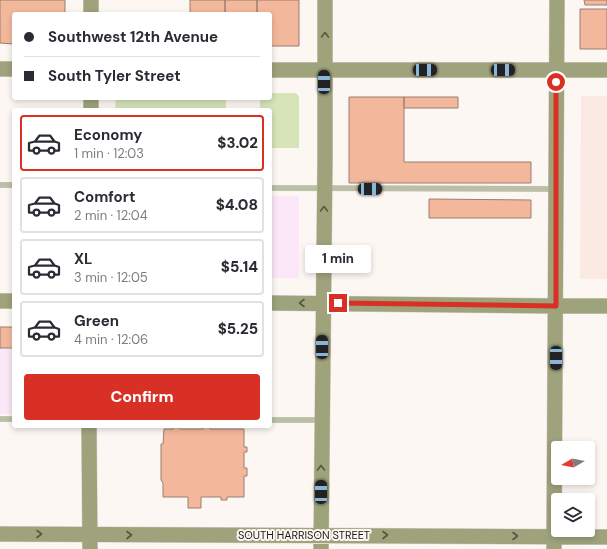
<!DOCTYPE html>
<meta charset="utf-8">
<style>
body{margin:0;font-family:"DM Sans",sans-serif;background:#f7f7f7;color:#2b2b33;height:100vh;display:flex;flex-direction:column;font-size:15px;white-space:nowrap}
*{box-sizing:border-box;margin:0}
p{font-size:13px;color:#7c7c81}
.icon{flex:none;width:22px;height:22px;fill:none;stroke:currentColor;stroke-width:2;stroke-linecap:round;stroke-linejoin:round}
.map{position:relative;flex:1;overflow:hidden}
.drawer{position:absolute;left:12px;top:108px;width:260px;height:320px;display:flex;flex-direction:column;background:#fff;border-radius:4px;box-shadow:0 2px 6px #0003}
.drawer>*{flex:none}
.guide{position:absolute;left:12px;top:12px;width:260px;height:88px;border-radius:4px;box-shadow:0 2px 6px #0003;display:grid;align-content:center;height:88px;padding:0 12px;background:#fff}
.needle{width:26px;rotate:261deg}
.tools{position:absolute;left:551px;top:441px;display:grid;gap:8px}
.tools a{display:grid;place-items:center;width:44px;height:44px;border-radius:4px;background:#fff;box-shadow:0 2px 6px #0003;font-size:20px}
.end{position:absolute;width:18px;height:18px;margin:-9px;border:5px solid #d93025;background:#fff;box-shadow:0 0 0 2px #fff}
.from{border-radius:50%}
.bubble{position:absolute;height:28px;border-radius:4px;background:#fff;box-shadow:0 2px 6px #0003;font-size:13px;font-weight:800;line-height:28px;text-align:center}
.car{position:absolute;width:12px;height:24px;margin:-12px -6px;border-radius:5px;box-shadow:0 0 3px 1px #0007;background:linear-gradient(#222 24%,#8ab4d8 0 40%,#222 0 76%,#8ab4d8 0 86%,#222 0)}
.guide b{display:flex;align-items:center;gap:14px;height:38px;font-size:15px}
.guide b+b{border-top:1px solid #e1e1e2}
.guide i{width:10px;height:10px;background:#2b2b33}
ul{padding:7px 0 0;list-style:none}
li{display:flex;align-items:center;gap:12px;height:56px;margin:0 8px 6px;padding:0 4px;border:2px solid #e1e1e2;border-radius:4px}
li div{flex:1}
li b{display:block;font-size:15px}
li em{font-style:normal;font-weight:800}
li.current{border-color:#d93025}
li>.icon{width:36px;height:36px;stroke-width:1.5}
.cta{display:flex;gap:8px;margin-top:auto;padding:8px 12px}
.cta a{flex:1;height:46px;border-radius:4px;background:#d93025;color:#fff;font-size:16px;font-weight:800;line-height:46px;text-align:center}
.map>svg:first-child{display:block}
</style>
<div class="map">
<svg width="607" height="549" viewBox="0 0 607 549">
<rect width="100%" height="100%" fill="#fdf7f4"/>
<!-- commercial -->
<path fill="#fbe7f7" d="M270,196H299V278H270Z
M0,327H14V415L0,414Z"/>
<!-- built -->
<path fill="#faeae3" d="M581,96H607V279H580Z"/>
<!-- green -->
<path fill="#d6e4b8" d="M270,93H296L299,97V148H270V110H260V98H270Z
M116,98H226V110H115Z"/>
<!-- building -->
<path fill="#f3b89c" stroke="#9a7e71" d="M0,0H65V14H14V44L0,43Z
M190,0H225V14H190Z
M225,0H257V14H225Z
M257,0H299V46H270V14H257Z
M584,0H607V5H585Z
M580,9H607V49H580Z
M349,97H404V162H531V183H349Z
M404,97H458V108H404Z
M429,199L531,200V218H429Z
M0,327H14V348H0Z
M173,426H180V429H203V427L210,426V429H244V447H247V452H244V468H247V476H244V497H227V500H221V497H201V508H188V497H163V483L161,480V444H163L164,429H173Z"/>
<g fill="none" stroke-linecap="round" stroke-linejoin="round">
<defs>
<path id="lane" d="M0,185H14
M270,188L556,189
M0,419H14
M270,420H321"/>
<path id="secondary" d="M91,14V0
M0,69H14
M270,70H607
M91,110V98
M0,301H14
M270,303L556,306H607
M89,426L90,549
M0,534L607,537
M321,549L325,158V0
M554,549L557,0"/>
</defs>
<!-- lane casing -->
<use href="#lane" stroke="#dad3d0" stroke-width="6"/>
<!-- secondary casing -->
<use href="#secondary" stroke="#dad3d0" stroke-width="16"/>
<!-- lane -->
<use href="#lane" stroke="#bbbfa5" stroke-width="5.5"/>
<!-- secondary -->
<use href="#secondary" stroke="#9ea37c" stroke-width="15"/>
</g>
<!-- one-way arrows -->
<defs><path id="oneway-chevron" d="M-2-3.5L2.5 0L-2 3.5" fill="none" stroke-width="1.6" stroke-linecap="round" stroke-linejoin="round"/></defs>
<g stroke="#595541">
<use href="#oneway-chevron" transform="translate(325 35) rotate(-90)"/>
<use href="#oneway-chevron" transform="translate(324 209) rotate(-89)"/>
<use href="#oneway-chevron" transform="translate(302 303) rotate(-180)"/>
<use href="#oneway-chevron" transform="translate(321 468) rotate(-90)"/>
<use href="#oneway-chevron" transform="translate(39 534)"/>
<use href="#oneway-chevron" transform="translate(129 535)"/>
<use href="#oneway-chevron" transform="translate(385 535)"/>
<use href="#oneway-chevron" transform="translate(515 536)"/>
</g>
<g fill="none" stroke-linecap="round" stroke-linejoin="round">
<!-- route -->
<path stroke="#d93025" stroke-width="5" d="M338,303L556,306V82"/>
</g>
<g text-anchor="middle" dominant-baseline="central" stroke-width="4" stroke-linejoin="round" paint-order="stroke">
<!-- street labels -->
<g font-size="11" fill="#201611" stroke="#fdf7f4">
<text x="304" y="535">SOUTH HARRISON STREET</text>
</g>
</g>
</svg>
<div class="tools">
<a><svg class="needle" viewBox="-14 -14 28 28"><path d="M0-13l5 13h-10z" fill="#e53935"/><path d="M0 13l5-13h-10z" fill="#7c7c81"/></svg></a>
<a><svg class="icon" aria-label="layers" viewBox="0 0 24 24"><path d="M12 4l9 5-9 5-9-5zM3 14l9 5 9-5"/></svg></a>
</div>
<i class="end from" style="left:556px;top:82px"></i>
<i class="end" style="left:338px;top:303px"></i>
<div class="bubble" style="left:305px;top:245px;width:66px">1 min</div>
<i class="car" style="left:425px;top:70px;rotate:90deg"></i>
<i class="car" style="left:503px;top:70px;rotate:90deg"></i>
<i class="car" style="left:324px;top:82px;rotate:0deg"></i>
<i class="car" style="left:370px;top:189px;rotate:90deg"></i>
<i class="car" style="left:322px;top:347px;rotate:0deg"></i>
<i class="car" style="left:556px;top:358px;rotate:180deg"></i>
<i class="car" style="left:321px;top:492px;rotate:0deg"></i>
<div class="guide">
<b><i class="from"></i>Southwest 12th Avenue</b>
<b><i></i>South Tyler Street</b>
</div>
<section class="drawer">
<ul>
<li class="current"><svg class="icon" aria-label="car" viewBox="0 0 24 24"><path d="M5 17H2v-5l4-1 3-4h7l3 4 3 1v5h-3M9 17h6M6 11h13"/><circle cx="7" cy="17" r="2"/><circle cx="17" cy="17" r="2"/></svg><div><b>Economy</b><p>1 min · 12:03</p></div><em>$3.02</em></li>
<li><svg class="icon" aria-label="car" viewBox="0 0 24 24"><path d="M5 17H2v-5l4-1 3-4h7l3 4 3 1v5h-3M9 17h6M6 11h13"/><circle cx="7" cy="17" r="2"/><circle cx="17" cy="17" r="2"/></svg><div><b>Comfort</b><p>2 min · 12:04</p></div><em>$4.08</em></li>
<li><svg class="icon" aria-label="car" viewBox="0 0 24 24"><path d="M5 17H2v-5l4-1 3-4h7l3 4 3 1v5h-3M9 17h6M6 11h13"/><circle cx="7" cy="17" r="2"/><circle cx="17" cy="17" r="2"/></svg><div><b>XL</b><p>3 min · 12:05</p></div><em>$5.14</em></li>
<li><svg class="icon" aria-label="car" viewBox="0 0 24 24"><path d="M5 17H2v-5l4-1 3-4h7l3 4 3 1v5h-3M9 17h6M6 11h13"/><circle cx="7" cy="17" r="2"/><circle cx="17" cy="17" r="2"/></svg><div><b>Green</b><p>4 min · 12:06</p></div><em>$5.25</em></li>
</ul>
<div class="cta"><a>Confirm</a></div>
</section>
</div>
